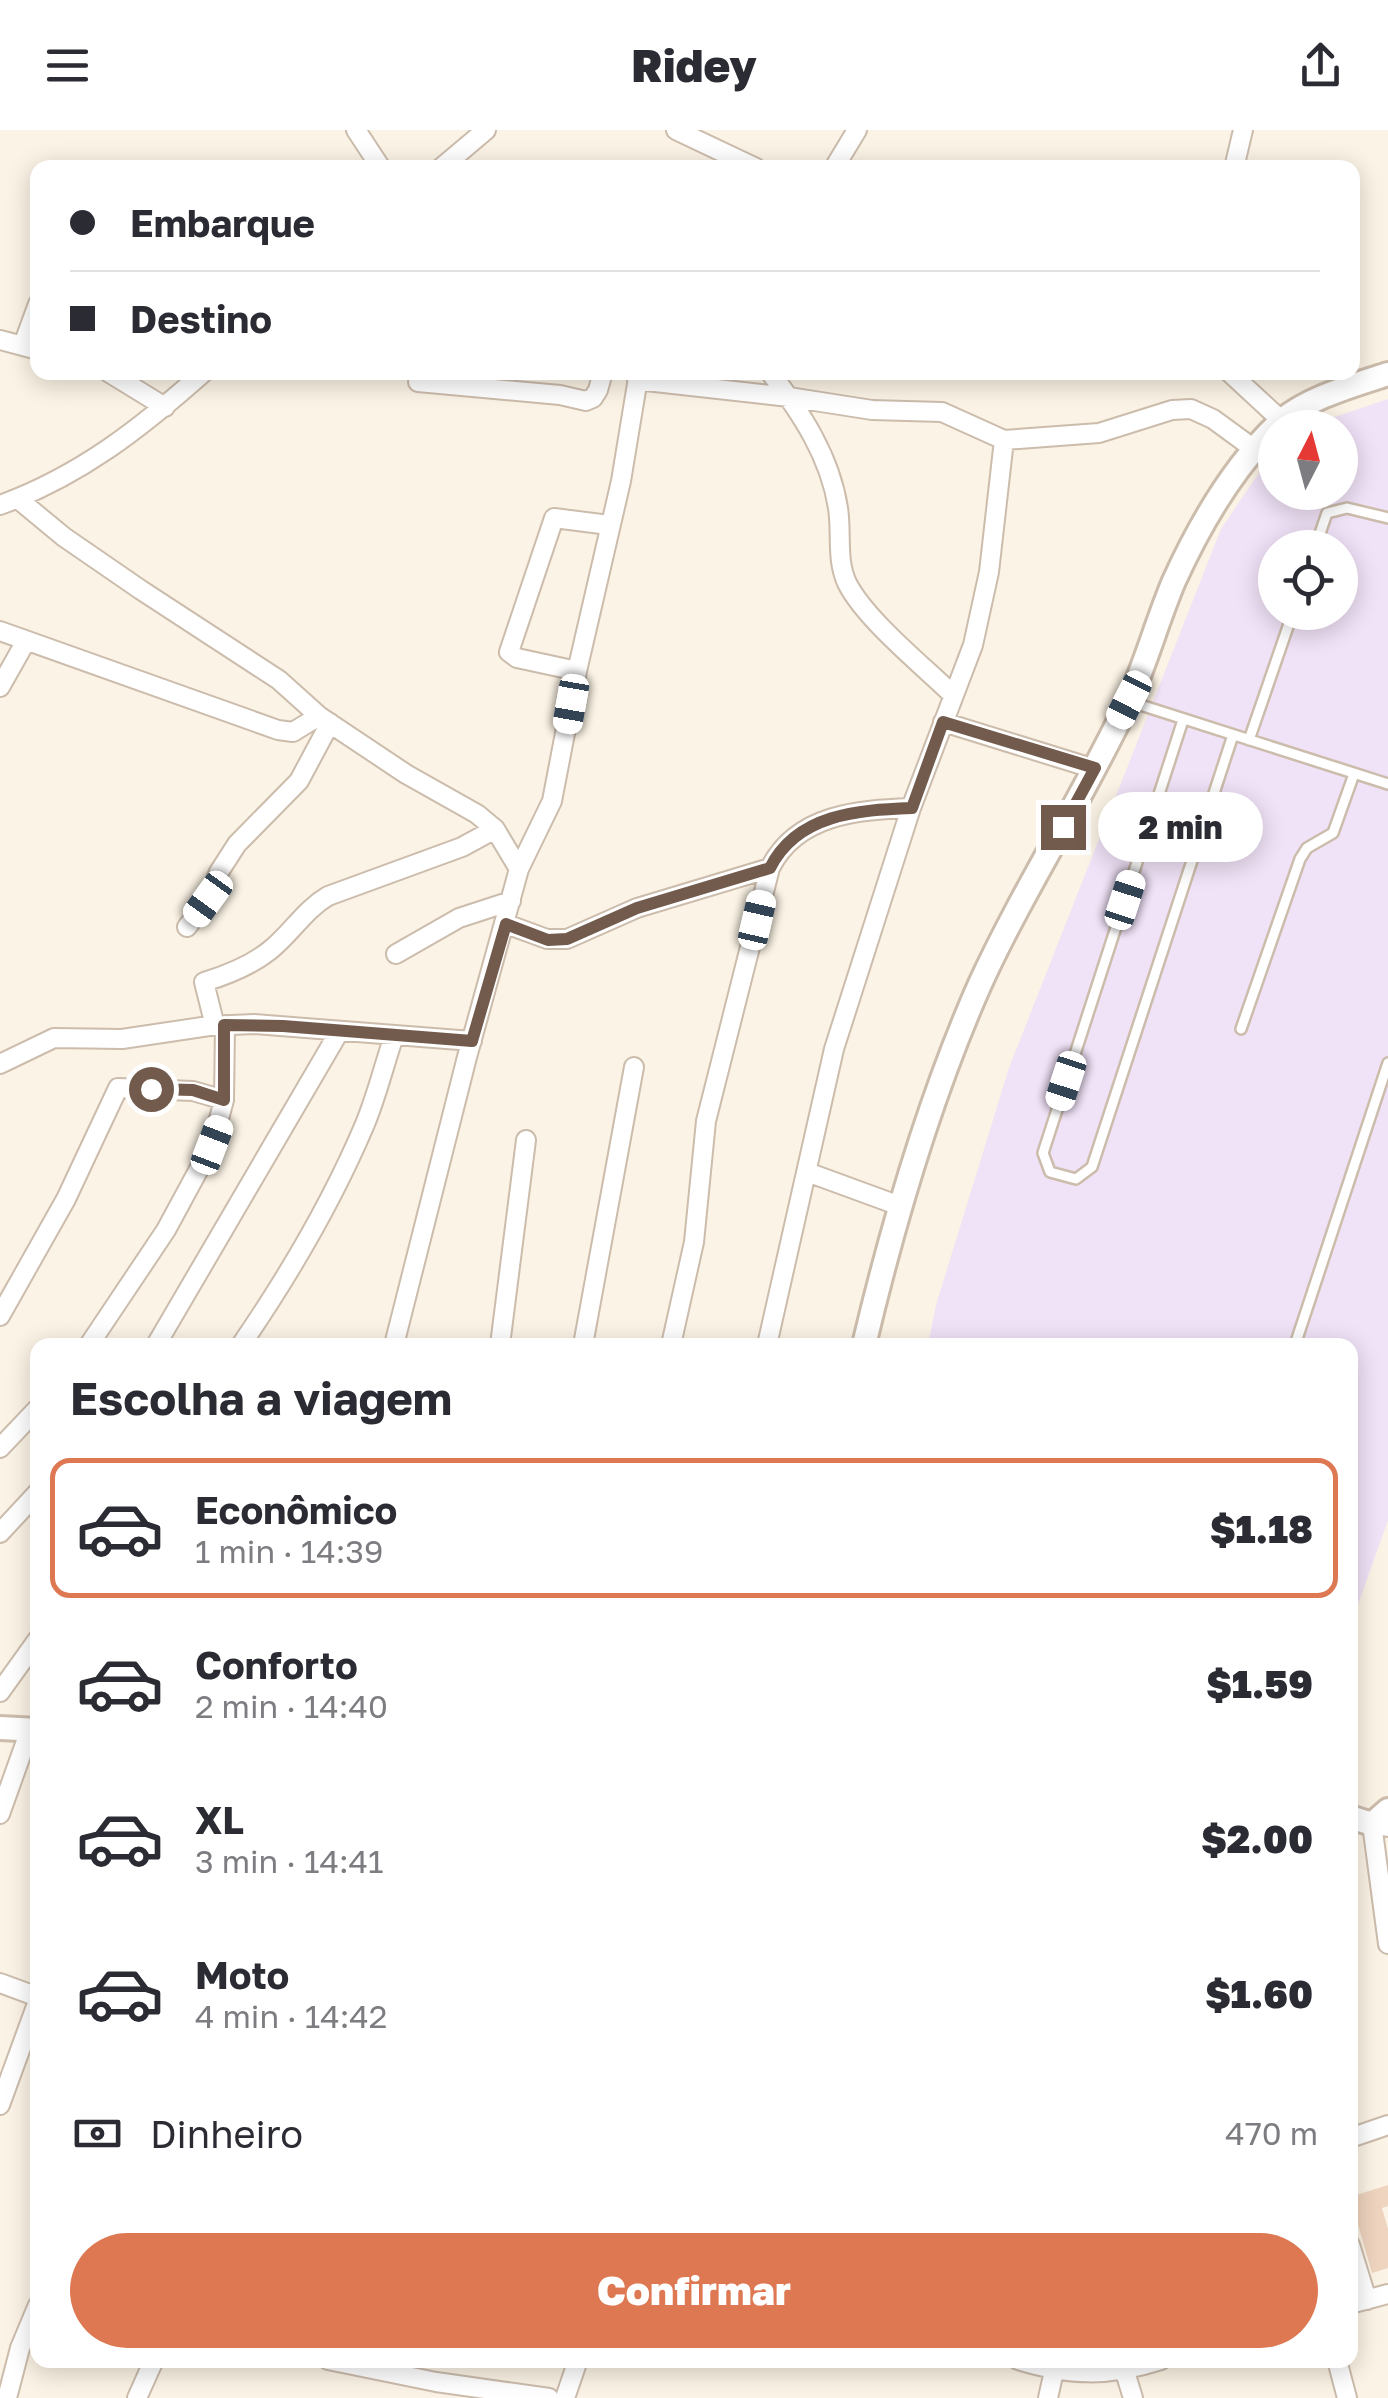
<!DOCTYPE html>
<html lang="pt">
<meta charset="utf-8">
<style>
body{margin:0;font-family:"Golos Text",sans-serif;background:#f2f2f3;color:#2b2b33;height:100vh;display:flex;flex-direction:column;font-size:38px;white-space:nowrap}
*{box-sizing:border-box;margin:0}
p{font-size:32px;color:#7c7c81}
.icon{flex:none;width:55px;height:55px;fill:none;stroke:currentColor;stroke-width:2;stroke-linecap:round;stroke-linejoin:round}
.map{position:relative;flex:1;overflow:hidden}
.drawer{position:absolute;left:30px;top:1208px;width:1328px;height:1030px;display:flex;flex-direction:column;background:#fff;border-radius:20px;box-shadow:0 5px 25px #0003}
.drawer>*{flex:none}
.hud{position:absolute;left:30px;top:30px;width:1330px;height:220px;border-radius:20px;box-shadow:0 5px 25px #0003;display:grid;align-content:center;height:220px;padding:0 40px;background:#fff}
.needle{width:65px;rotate:6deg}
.controls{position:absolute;left:1258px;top:280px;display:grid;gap:20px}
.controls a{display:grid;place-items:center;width:100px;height:100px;border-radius:50%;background:#fff;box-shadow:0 5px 25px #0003;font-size:50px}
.end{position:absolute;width:45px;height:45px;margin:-22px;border:12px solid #725b4c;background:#fff;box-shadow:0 0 0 5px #fff}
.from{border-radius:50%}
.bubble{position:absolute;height:70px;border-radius:35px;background:#fff;box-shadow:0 5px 25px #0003;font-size:32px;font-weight:800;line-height:70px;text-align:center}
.car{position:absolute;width:30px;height:60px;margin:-30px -15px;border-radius:12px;box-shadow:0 0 8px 2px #0007;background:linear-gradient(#fff 24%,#345 0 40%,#fff 0 76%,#345 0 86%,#fff 0)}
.hud b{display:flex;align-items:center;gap:35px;height:95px;font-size:38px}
.hud b+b{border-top:2px solid #e1e1e2}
.hud i{width:25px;height:25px;background:#2b2b33}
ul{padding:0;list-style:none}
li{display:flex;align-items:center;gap:30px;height:140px;margin:0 20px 15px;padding:0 20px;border:5px solid transparent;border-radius:20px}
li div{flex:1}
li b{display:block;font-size:38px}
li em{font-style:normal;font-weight:800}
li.selected{border-color:#dd7852}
li>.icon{width:90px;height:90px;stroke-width:1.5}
h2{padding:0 40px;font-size:45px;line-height:120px}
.pay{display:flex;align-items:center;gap:25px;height:110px;padding:0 40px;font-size:38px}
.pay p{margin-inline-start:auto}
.action{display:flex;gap:20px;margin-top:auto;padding:20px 40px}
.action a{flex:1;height:115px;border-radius:60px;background:#dd7852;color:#fff;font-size:40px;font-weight:800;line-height:115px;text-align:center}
header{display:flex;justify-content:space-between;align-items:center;height:130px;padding:0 40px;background:#fff;font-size:45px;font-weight:800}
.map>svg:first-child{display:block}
</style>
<header><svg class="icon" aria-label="menu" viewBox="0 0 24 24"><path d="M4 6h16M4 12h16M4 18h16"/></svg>Ridey<svg class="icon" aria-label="share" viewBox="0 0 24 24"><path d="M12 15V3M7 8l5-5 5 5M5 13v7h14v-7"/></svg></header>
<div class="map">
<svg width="1388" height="2268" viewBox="0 0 1388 2268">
<rect width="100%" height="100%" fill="#fbf3e5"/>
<!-- education -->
<path fill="#f0e2f7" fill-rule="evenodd" d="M1388,269V1390L1350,1497V1215H928L936,1175L1009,938L1221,399L1275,319V362H1340V298L1305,297ZM1275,418H1340V482H1275Z"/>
<!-- building -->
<path fill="#efd4bf" d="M1388,2055V2076L1382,2078L1388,2099V2138L1372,2143L1350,2067Z"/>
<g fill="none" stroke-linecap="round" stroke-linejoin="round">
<defs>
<path id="service" d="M1315,418L1327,383L1347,378L1388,388
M1131,572L1388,654
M1183,590L1043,1023L1050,1042L1076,1049L1092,1037L1233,605
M1249,610L1293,482
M1241,899L1300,729L1307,718L1333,703L1354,644
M1295,1215L1388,933"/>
<path id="minor" d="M356,0L381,38
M676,0L756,38
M441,38L486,0
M834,38L857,0
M1234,38L1243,0
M0,210L38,220
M23,215L38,174
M108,242L165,277
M770,242C801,283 830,326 838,378C842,404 836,429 847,453C865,489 922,535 952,564
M1229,242L1281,290
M637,250L789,267L872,280L942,282L1004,310L1099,303L1172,280L1191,279L1213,289L1254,319
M418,252L560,265L586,271L593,268L598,260L603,242
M18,369L64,407L141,460L279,550L319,586L406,644L477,684L495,699L519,739
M0,375C80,346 141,298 204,242
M0,501L278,600L293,602L319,586
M577,541L517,528L509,522L554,388L609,395
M0,557L26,511
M943,592L1095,639
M506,794L547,809H567L637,778L770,738
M187,797L208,769L219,742L237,714L299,651L330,593
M396,824L459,788L511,771
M215,896L204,852C227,845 250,836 269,821C291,804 304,780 328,766L462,717L495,699
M0,934L54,908L122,909L209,896L254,894L472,911
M807,1042L900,1076
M0,1186L66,1069L118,958L193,961L224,970
M89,1215L166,1100L212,1015L224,970L225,895
M156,1215L339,902
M241,1215C289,1145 332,1072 365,994C377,965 384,935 394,906
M394,1215L467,927L519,739L552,671L577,541L621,351L639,242
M500,1215L526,1010
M583,1215L634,937
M671,1215L694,1112L706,991L770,738C797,684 858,680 911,678
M767,1215L834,919L911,678L973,515L989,442L1004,310
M0,1318L38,1278
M0,1403L38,1362
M0,1562L38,1509
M0,1684L30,1600
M1388,1697L1372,1694L1388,1814
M0,1853L38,1867
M0,1975L38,1871
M1350,2008L1388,1995
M1350,2115L1367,2170
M1350,2174L1388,2164
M328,2230L436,2252L549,2268
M1018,2230C1070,2246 1109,2247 1161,2230
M1337,2230L1347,2268
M1125,2242L1133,2268
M7,2268L20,2218L38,2175
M137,2268L154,2230
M565,2268L578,2230
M1048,2268L1054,2241"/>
<path id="tertiary" d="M864,1215C893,1093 929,969 980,854C1024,758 1083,668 1128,572C1146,533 1157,491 1174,451C1199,396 1234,336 1278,294C1304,269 1354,255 1388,244
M0,1598L38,1600
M1350,1687L1372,1694L1388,1680"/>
</defs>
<!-- service casing -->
<use href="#service" stroke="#ccbcac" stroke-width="14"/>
<!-- minor casing -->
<use href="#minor" stroke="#ccbcac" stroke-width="22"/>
<!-- tertiary casing -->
<use href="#tertiary" stroke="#ccbcac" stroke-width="28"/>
<!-- service -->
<use href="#service" stroke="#fff" stroke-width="9"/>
<!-- minor -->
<use href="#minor" stroke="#fff" stroke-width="18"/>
<!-- tertiary -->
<use href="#tertiary" stroke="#fff" stroke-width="22"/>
</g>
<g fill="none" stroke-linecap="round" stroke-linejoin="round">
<!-- route -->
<path stroke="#725b4c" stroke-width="12" d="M151,959L193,960L224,970V895L283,896L472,911L506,794L548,810L567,809L637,778L770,738C797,684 858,680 912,678L943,592L1095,638L1063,697"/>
</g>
</svg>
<div class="controls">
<a><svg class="needle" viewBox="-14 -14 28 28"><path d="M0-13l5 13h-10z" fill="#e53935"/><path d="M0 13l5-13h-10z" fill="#7c7c81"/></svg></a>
<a><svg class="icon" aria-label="locate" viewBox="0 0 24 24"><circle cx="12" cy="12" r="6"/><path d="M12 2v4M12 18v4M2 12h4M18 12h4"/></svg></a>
</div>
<i class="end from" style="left:151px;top:959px"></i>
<i class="end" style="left:1063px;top:697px"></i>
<div class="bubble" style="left:1098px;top:662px;width:165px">2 min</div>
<i class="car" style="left:1129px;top:570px;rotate:207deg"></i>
<i class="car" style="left:571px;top:574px;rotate:190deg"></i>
<i class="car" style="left:208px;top:769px;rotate:216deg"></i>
<i class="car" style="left:1125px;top:770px;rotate:18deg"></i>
<i class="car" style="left:757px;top:790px;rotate:13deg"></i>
<i class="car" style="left:1066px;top:951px;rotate:198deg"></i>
<i class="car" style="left:212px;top:1015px;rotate:21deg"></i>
<div class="hud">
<b><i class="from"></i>Embarque</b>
<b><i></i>Destino</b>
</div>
<section class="drawer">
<h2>Escolha a viagem</h2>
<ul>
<li class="selected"><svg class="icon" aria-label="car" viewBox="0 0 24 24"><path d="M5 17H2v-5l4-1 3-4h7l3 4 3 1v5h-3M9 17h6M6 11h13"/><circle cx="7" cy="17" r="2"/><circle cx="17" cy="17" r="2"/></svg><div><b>Econômico</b><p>1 min · 14:39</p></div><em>$1.18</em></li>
<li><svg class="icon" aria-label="car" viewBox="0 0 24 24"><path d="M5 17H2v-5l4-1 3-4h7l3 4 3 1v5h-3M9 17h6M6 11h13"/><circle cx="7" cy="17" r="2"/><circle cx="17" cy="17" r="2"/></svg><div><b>Conforto</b><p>2 min · 14:40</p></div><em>$1.59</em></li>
<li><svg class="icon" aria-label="car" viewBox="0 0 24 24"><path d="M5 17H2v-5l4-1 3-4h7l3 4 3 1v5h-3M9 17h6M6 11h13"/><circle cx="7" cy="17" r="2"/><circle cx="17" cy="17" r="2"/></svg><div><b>XL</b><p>3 min · 14:41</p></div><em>$2.00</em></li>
<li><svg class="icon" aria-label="car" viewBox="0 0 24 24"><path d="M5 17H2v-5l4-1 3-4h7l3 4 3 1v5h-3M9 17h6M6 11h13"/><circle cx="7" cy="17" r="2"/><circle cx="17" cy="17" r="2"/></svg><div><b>Moto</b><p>4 min · 14:42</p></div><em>$1.60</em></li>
</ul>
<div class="pay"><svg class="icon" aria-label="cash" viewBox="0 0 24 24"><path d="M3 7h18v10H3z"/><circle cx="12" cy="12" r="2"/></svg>Dinheiro<p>470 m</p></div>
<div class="action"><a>Confirmar</a></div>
</section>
</div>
